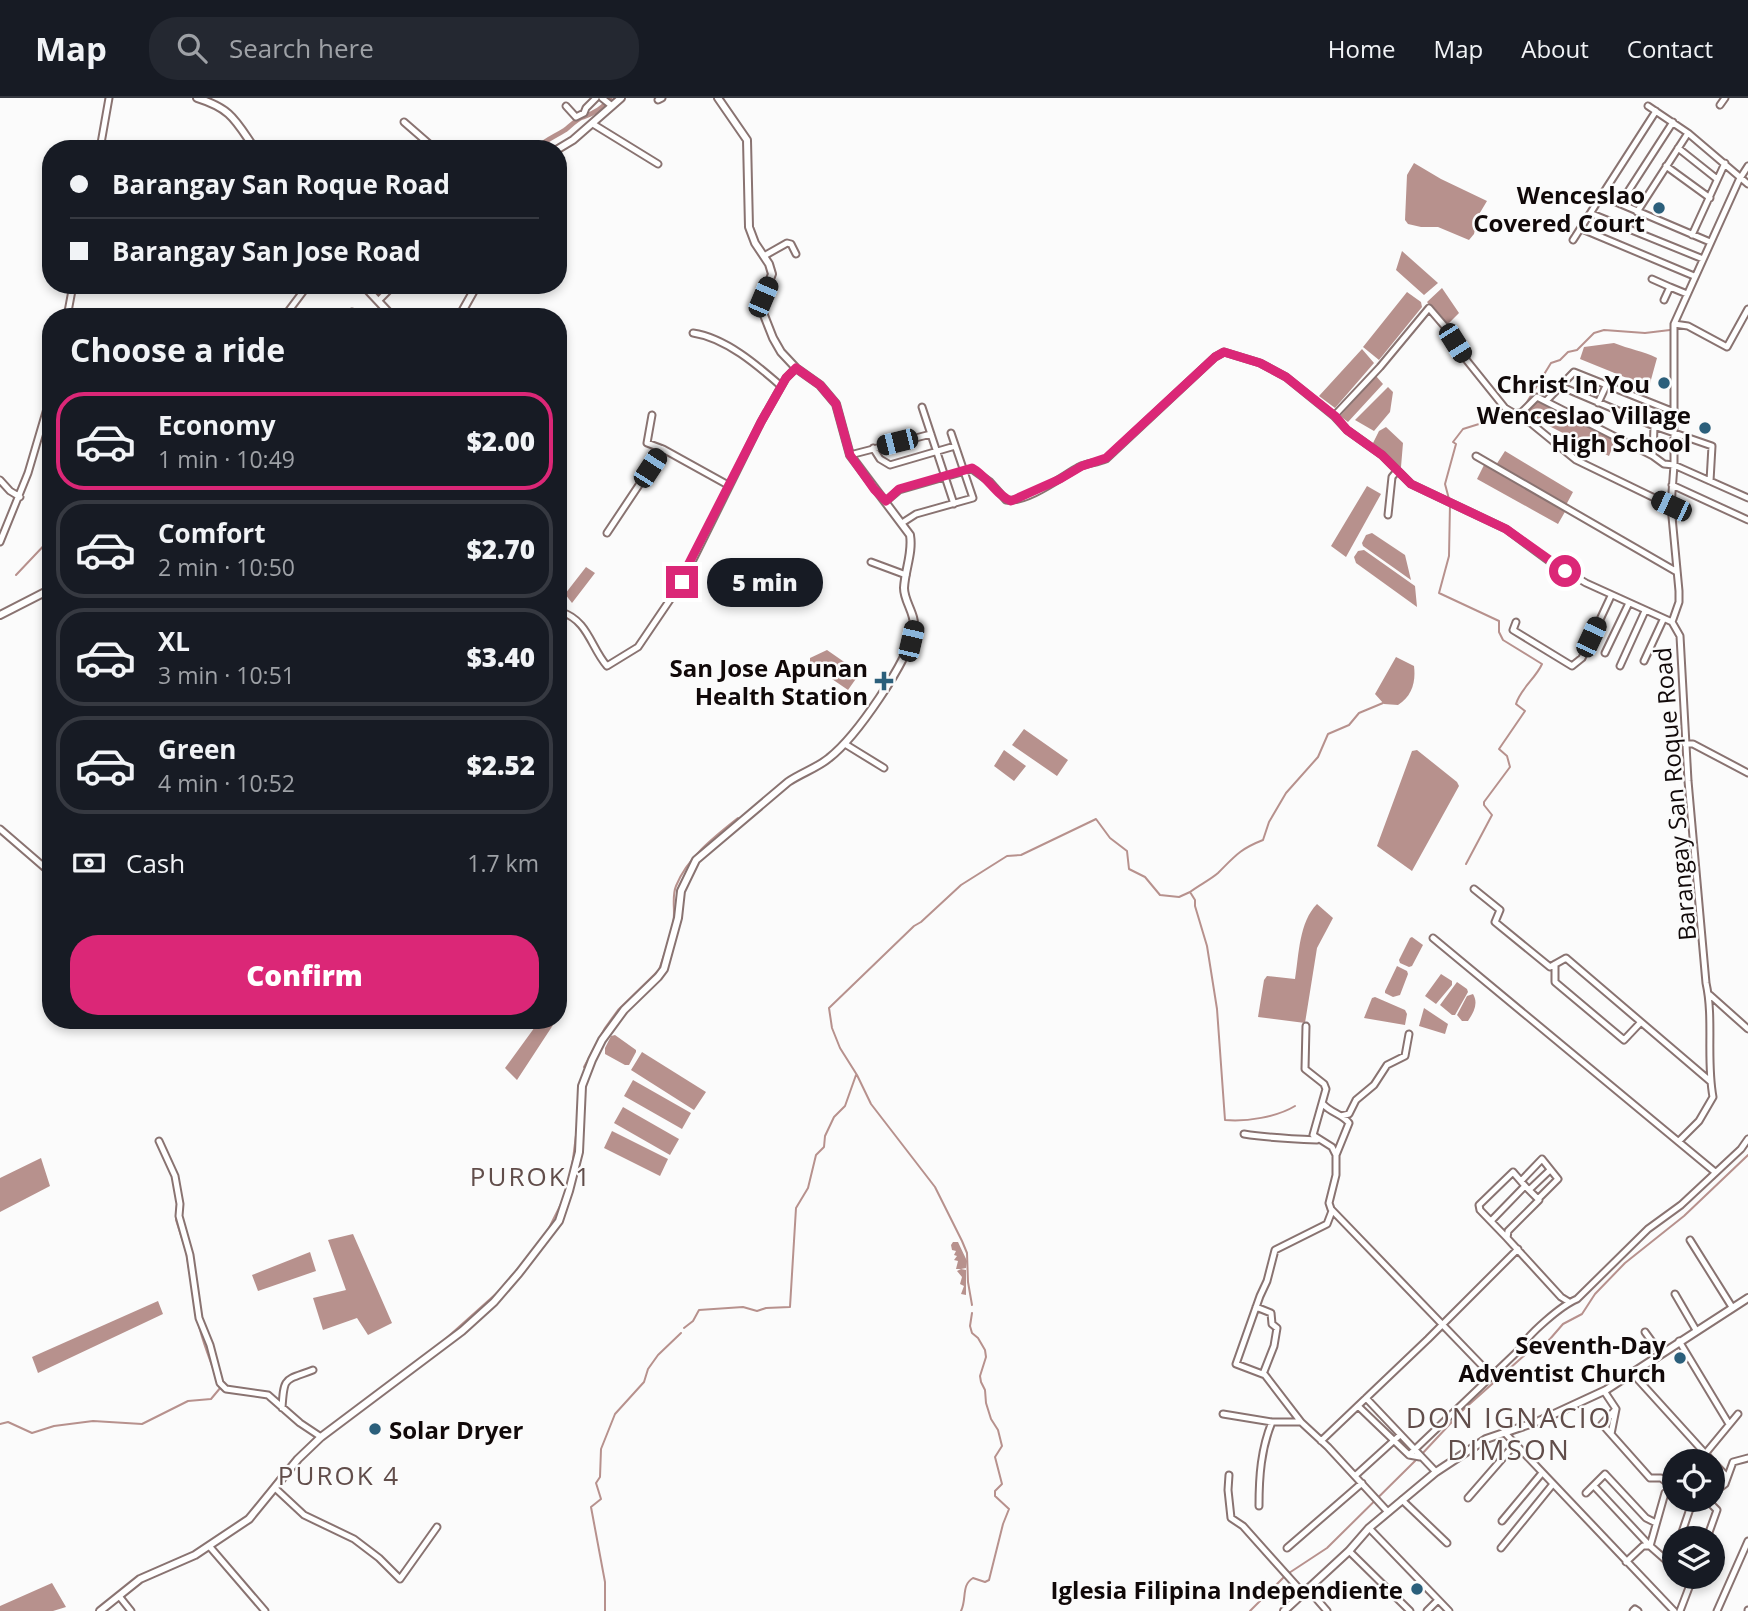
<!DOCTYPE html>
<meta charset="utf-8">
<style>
body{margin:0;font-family:"Open Sans",sans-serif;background:#242831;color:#f1f3f6;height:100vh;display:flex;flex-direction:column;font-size:26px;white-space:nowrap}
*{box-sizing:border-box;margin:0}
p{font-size:23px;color:#9ea1a6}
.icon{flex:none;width:38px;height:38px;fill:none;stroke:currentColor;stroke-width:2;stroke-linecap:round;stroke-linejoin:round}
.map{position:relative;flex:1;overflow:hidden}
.drawer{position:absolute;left:42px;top:210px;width:525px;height:721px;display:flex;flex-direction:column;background:#171b24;border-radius:28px;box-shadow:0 4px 10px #0003}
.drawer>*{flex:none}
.banner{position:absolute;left:42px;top:42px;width:525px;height:154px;border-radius:28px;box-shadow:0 4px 10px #0003;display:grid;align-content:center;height:154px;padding:0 28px;background:#171b24}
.tools{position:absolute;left:1662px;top:1351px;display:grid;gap:14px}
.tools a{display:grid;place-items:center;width:63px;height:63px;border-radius:50%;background:#171b24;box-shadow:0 4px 10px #0003;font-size:35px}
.end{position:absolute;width:32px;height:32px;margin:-16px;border:9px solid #db2777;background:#fff;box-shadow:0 0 0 4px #fff}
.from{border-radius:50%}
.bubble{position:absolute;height:49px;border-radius:24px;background:#171b24;box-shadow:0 4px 10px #0003;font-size:23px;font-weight:800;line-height:49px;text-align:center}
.car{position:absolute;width:21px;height:42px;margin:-21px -10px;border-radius:9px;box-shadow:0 0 5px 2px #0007;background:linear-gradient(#222 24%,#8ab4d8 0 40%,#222 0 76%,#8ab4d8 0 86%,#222 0)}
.banner b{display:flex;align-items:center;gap:24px;height:66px;font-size:26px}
.banner b+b{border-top:2px solid #363941}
.banner i{width:18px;height:18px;background:#f1f3f6}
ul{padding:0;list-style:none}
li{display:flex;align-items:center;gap:21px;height:98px;margin:0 14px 10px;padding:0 14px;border:4px solid #363941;border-radius:28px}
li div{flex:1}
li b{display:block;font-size:26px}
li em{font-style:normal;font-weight:800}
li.active{border-color:#db2777}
li>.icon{width:63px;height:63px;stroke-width:1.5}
h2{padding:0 28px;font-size:32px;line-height:84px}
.pay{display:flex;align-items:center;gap:18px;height:77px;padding:0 28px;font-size:26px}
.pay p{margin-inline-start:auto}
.button{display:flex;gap:14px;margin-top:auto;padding:14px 28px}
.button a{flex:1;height:80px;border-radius:28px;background:#db2777;color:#fff;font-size:28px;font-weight:800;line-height:80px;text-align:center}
header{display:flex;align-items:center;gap:42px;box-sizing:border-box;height:98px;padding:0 35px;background:#171b24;border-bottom:2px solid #363941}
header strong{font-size:33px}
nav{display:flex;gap:38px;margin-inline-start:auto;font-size:24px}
.search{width:490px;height:63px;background:#242831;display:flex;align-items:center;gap:18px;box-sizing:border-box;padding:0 24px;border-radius:28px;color:#9ea1a6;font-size:26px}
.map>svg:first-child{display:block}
</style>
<header>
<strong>Map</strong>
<div class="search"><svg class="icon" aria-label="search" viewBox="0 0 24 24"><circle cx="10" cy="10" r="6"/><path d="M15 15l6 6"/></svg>Search here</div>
<nav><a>Home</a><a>Map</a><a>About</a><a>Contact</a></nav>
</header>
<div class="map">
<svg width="1748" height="1513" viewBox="0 0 1748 1513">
<rect width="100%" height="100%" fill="#fbfbfb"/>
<!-- water -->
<path fill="#b7918d" d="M1414,65L1441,81L1487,103L1478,118L1474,136L1469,142L1438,129H1421L1408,126L1405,122L1407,77Z
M1402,153L1438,185L1424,197L1396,172Z
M1442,190L1459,215L1446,228L1427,204Z
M1407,194L1421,204L1422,209L1379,262L1363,249Z
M1614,245C1629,251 1643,253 1657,260L1649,289L1580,261L1584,249Z
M1362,251L1374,265L1335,310L1319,298Z
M1376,278L1383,286L1348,324L1340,318Z
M1388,289L1393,294L1390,314L1374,333L1355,322Z
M1539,304L1615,343L1609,358L1525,316L1531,306Z
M1386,329L1403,345L1401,369H1398L1373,345L1379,333Z
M1505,353L1573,394L1566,407L1496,367Z
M1485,365L1566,412L1558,426L1477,381Z
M1367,388L1381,396L1346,459L1331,448Z
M1372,435L1405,457L1411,482L1363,448L1362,445L1366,437Z
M1364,452L1415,488L1417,509L1356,465L1354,459L1358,453Z
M586,469L595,475L572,505L565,496Z
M827,552L860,575L848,592L810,566V560Z
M1396,559L1414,568C1416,584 1412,598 1398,607L1384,606L1375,596Z
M1024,631L1068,662L1057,678L1012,647Z
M1004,652L1026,668L1014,683L994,668Z
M1417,652L1457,684L1459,688L1412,773L1377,748L1412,653Z
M1317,806L1333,820L1317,850L1305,925L1258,919L1264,882L1267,878L1295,881C1299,857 1299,824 1317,806Z
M1412,839L1423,847L1412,868L1409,869L1400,865L1399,862L1410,840Z
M1397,868L1407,873L1408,876L1400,897L1393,899L1385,895V893Z
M1441,876L1452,883V887L1436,906L1425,898Z
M1457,884L1467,891L1468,894L1455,917H1452L1440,907Z
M1473,896C1479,906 1473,915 1468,923H1462L1457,917L1467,898Z
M1375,899L1405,912L1407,916L1405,927L1364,920L1372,900Z
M1424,910L1448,926L1445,936L1419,928Z
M540,922H549L553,927L517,982L505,970Z
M615,937L636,952V954L629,967H625L605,956V950L611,938Z
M642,954L706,994L694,1012L631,972Z
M633,982L691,1015L682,1031L624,998Z
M623,1009L679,1041L670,1057L614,1025Z
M612,1033L668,1061L660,1078L604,1050Z
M41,1060L50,1088L0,1114V1080Z
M353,1136L392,1225L368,1237L357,1220L323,1232L313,1200L346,1192L328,1142Z
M953,1144H958L967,1163L966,1170L961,1171L966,1172V1197L961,1196L964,1188L960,1186L962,1179L957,1173L961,1171H956L958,1163L954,1162L957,1158L954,1157L956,1153L952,1152L951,1147Z
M310,1154L316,1173L258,1193L252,1177Z
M158,1203L163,1216L38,1275L32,1259Z
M52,1485L66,1509L53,1513H0V1508Z"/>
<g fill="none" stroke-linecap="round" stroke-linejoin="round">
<!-- stream -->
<path stroke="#b7918d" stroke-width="2" d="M1524,309L1551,265L1560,262L1568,254L1577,252L1594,235L1604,232L1645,235L1670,232
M1449,401L1445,386L1456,346L1453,344L1463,331L1511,316
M1450,406L1449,458L1439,495L1499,523V534L1503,542L1542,566C1536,580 1520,591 1516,606L1525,613L1499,651L1507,658L1510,669L1484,704V707L1492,717L1466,766
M16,477L51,440
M673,826C676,814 671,800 676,788C687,760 714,739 738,720
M584,969L605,930L618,912L659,872L669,842
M1295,1008C1277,1019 1246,1024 1225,1022L1217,911L1207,848L1195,808V802L1190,794C1199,787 1210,782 1218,775C1235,758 1240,751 1263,742L1269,724L1286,695L1318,659L1328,636L1349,627L1359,615L1383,605
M572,1069L577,1029
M177,1105L176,1122L186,1153L192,1188
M547,1134L562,1104
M194,1200C196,1227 208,1257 217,1281
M972,1207L968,1184L967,1155L962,1143L935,1089L871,1006L857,977L840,950L832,930L829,910L914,828L921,824L961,787L1007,758L1021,757L1094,722L1096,721L1110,740L1127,753L1129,771L1145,779L1160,797L1179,799L1190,794
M684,1230L693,1223L699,1212L743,1209L757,1213L766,1210L790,1209L796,1110L808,1090L816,1057L824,1049L825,1038L834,1019L845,1008L856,977
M441,1245L498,1194L527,1160
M0,1326L8,1324L32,1335L54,1328L93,1323L142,1326L188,1303L211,1301L221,1289
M321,1335L378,1292
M1421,1357L1464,1311L1527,1255L1550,1241L1563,1226L1582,1216L1595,1196L1625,1165L1684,1118L1748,1057
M269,1391L284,1371L317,1338
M160,1469L174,1463
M1289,1475L1327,1450L1416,1362
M605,1513V1484L591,1409L601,1401L596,1385L600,1379L601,1351L615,1316L644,1284L648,1271L658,1257L681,1235
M961,1513C967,1501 961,1487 973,1480L985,1484L989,1482L1003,1426L1009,1411L995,1398V1393L1002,1386L995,1359L1002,1348L998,1332L991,1321L986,1305L985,1292L981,1284L980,1278L986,1259L985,1252L978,1240L972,1235L970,1228L972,1215
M1250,1513L1285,1478"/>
<!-- canal -->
<path stroke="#b7918d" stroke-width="5" d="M536,51C545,42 554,39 565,32C570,28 577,21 583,19C593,16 605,9 610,0"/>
<defs>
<path id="minor" d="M602,0L612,8
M658,2L662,0
M1720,7L1725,0
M566,8L576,19L584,15L586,10L596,0
M1648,8L1688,35L1748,86
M404,24L435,51
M593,26L658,66
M1678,50L1717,81
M100,51L109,0
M1666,68L1710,100
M1602,98L1710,144
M1620,106L1673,24
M1637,114L1688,35
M1592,116L1703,161
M1582,131L1694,178
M1692,137L1725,65
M1573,142L1656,13
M764,158L787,145L791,146L796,156
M1652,181L1670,189
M379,202L394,187
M1664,202L1670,189L1687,196
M287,215L308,187
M67,219L73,187
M348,219L352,214
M1674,226L1688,228L1727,249L1748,211
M693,235C726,240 757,267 781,288
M1560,288L1654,328L1712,348L1710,383
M1546,303L1574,274L1674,314
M1598,305L1606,288
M922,309L954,406
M1514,316L1522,314L1537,299L1653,358L1664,366L1674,367L1748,400
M652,317L647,345L663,351L728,387
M1334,318L1380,269L1429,210L1447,231L1464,259L1505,310L1532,326L1576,362L1671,408
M873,350L880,361L890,367L955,348
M850,357L931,336
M1476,358L1677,474
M1653,358L1654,328
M0,382L10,393L20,399
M1672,387L1748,422
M886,403L899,392L972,371L990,384L1006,402C1027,405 1061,379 1079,369C1087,365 1097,365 1106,361L1215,259L1224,254L1260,265L1286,279L1334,318L1347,332L1382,357L1411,386L1506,431L1549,463L1586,485L1672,524L1680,538L1688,683L1706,885C1714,921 1706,962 1713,999L1699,1023L1679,1043
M1388,417L1392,379L1397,373
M902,425L916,416L973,400L951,335
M607,435L663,351
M0,444L28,375L51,297
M871,464L906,477
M558,516L561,514C588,522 591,550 607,568L638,549L682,484L761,324L786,280L796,270
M1516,524L1513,532L1572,568L1582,560L1611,498
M1672,524L1679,504V493L1671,408L1674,367V226L1739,82L1748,68
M1605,555L1629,505
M1644,563L1663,522
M1620,568L1645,513
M845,646L884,670
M1685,646H1693L1748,675
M0,731L51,775
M1474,791L1500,812L1495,824L1550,869L1566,860L1710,983
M1433,840L1715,1074
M1555,866V884L1624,942L1641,924
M1710,897L1748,931
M1306,928L1305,971L1324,986L1326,991L1313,1037L1332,1049L1336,1057
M1323,1006C1331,1015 1342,1016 1349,1025L1336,1057V1077L1329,1105L1331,1111L1491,1277
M1341,1018L1349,1016L1356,1002L1374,987L1387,967L1405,958L1409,936
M1244,1036C1269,1040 1292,1041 1317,1042
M159,1043L175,1078L180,1106L179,1118L190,1157L199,1220L210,1247L220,1285L226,1291L268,1297L300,1325L321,1339
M1521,1083L1542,1061L1558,1081L1538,1101
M1529,1092L1550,1072
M1332,1113L1327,1126L1275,1152L1267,1183L1260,1198L1236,1266L1265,1277L1301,1324L1328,1349L1388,1414
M1491,1123L1523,1090L1526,1089L1539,1102L1508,1133L1507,1140L1561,1199L1569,1204
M1507,1140L1480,1112L1479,1107L1513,1074L1526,1089
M1690,1142L1732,1209
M1675,1196L1696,1232
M1256,1209L1271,1215L1272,1226L1277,1230L1274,1248L1263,1276
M1645,1234L1661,1256
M1679,1243L1729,1326
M1633,1276L1712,1363
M1604,1293L1616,1311L1602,1326L1650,1380H1661L1673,1389
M1366,1300L1436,1374
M1358,1308L1409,1357L1420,1359
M282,1310C284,1278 284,1283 313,1272
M1223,1316L1272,1324H1301
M1504,1334L1674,1513
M1611,1336L1616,1311
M1321,1343L1428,1241L1518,1151
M1705,1356L1738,1316
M1409,1357L1520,1251C1528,1236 1562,1207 1577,1201L1648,1131L1681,1107L1741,1051L1748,1041
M1713,1364L1727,1379
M1229,1377L1228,1392L1231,1420L1243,1428L1303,1495
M1356,1377L1400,1337
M1594,1388L1650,1448L1675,1470
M275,1390L304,1417L354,1441L379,1460L400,1481L437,1429
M1586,1395L1605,1376L1646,1420L1656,1425
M1713,1395L1725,1386L1733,1364L1748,1360
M1468,1400L1515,1346
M1402,1402L1447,1445
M1707,1402L1717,1412L1707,1440
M1259,1408C1259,1378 1261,1351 1272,1324
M1502,1423L1542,1375
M1369,1430L1449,1513
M1680,1440L1693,1402
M210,1449L265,1513
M1287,1450L1362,1385
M1501,1450L1553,1386
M1349,1453L1410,1513
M1626,1464L1643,1448H1650L1665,1395L1675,1387
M1308,1491L1327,1513
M119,1498L131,1513
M1427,1513L1438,1502
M1633,1513L1635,1511L1638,1513
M1680,1513L1693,1479
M1717,1513L1748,1443
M1748,1513V1512"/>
<path id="tertiary" d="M197,0C232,11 235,22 255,51
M558,51L573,42L621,0
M363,187L393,219
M459,219L477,187
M0,517L51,491
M100,1513L140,1481L195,1457L249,1421L298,1361L321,1339L462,1233L494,1204L519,1175L559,1123L569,1093L579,1054L582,988L592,962L602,942L624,912L658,879L664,871L678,820L681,793L696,762L788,684C801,675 817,670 829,660C856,639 908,564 914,531C916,516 904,504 904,490C905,471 913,455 910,437L850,357L836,306L820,287L796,270L781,254L773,240L762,212L763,199L772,176L769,166L755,145L749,129L747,42L718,0
M1284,1513L1349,1453L1369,1430L1436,1374L1486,1341L1539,1323L1606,1292L1748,1200"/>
</defs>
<!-- minor casing -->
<use href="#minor" stroke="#897371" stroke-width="9"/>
<!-- tertiary casing -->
<use href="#tertiary" stroke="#897371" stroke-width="10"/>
<!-- minor -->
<use href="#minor" stroke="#fff" stroke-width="5"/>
<!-- tertiary -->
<use href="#tertiary" stroke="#fff" stroke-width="6"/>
</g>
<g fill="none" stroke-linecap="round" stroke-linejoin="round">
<!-- route -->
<path stroke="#db2777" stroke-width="9" d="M682,484L683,477L761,324L786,280L796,270L820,287L836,306L850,357L874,391L886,403L899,391L972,370C987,378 997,398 1011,403L1060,381L1082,368L1106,360L1215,259L1224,254L1260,265L1286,279L1335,318L1347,332L1382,357L1411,386L1506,431L1565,473"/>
</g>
<!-- markers -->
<g fill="#2b5f7b" stroke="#fbfbfb" stroke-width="2.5">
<circle cx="1659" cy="110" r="7"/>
<circle cx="1664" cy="285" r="7"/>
<circle cx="1705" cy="330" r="7"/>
<path d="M880.5 572.5h7v7h7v7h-7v7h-7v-7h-7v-7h7z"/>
<circle cx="1680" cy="1260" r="7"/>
<circle cx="375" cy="1331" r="7"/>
<circle cx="1417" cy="1491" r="7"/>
</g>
<g text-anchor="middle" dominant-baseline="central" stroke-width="5" stroke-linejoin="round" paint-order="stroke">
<!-- poi labels -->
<g font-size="24" font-weight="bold" fill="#110909" stroke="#fbfbfb" text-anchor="end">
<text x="1645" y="96">Wenceslao<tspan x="1645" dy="28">Covered Court</tspan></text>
<text x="1650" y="285">Christ In You</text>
<text x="1691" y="316">Wenceslao Village<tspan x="1691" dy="28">High School</tspan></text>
<text x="868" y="569">San Jose Apunan<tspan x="868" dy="28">Health Station</tspan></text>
<text x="1666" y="1246">Seventh-Day<tspan x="1666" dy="28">Adventist Church</tspan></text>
<text x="389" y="1331" text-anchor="start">Solar Dryer</text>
<text x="1403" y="1491">Iglesia Filipina Independiente</text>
</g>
<!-- street labels -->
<g font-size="24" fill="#110909" stroke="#fbfbfb">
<text transform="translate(1674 696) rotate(-95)">Barangay San Roque Road</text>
</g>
<!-- neighbourhood labels -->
<g font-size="26" letter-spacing="2" fill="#614d4a" stroke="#fbfbfb">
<text x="531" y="1078">PUROK 1</text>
<text x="339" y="1377">PUROK 4</text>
</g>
<!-- quarter labels -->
<g font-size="28" letter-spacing="2" fill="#614d4a" stroke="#fbfbfb">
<text x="1509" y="1319">DON IGNACIO<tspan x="1509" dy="32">DIMSON</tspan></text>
</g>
</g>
</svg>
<div class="tools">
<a><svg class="icon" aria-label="locate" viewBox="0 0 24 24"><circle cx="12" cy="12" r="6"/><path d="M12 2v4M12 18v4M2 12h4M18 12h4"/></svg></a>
<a><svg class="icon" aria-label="layers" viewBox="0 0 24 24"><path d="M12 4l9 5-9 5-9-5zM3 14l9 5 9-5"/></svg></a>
</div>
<i class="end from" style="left:1565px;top:473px"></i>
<i class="end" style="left:682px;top:484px"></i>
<div class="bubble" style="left:707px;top:460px;width:116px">5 min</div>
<i class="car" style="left:763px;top:199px;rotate:23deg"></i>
<i class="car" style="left:1455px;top:245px;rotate:148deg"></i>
<i class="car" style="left:897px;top:344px;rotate:256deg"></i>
<i class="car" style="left:650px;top:370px;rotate:33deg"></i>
<i class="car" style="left:1671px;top:408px;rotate:295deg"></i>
<i class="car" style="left:1591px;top:539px;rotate:25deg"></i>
<i class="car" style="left:911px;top:543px;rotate:13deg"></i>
<div class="banner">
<b><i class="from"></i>Barangay San Roque Road</b>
<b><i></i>Barangay San Jose Road</b>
</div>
<section class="drawer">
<h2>Choose a ride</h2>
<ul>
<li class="active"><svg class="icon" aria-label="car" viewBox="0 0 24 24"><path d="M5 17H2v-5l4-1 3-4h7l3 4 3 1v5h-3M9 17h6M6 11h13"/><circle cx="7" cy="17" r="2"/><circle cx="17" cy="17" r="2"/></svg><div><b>Economy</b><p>1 min · 10:49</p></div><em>$2.00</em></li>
<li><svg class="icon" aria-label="car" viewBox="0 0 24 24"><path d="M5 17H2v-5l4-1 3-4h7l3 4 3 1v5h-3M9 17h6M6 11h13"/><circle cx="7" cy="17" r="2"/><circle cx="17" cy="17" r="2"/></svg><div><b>Comfort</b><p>2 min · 10:50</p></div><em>$2.70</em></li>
<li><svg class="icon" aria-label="car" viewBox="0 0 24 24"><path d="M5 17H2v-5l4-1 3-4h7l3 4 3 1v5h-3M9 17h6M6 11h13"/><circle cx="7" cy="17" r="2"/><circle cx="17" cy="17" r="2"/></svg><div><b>XL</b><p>3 min · 10:51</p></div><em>$3.40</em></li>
<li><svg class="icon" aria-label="car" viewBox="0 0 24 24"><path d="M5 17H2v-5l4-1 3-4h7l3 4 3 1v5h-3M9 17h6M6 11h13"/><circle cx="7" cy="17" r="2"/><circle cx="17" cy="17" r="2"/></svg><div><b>Green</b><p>4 min · 10:52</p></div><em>$2.52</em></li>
</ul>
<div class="pay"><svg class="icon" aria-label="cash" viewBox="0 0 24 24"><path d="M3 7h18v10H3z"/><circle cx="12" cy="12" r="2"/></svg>Cash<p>1.7 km</p></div>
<div class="button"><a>Confirm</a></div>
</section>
</div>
